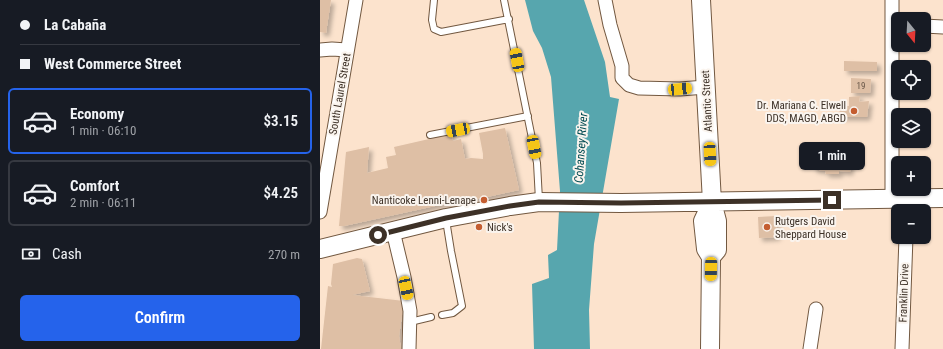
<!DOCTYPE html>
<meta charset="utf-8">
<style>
body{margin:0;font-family:"Roboto Condensed",sans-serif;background:#242831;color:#f1f3f6;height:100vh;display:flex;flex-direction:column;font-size:15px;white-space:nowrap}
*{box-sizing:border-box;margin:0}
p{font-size:13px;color:#9ea1a6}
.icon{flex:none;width:22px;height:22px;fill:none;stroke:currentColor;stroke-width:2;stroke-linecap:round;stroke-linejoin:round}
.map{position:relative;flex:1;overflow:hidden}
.panel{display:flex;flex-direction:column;background:#171b24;width:320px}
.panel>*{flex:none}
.guide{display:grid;align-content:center;height:88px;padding:0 20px;background:#171b24}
.needle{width:26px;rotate:162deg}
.fabs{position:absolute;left:571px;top:12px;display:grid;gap:8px}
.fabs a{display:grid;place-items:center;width:40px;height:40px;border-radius:6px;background:#171b24;box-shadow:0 1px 3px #0004;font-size:20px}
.end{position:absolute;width:18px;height:18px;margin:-9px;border:5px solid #3d3127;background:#fff;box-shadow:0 0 0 2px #fff}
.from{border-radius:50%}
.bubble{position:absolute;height:28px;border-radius:6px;background:#171b24;box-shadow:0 1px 3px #0004;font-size:13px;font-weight:600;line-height:28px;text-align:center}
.car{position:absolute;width:12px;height:24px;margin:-12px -6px;border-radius:5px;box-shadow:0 0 3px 1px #0007;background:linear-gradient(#f5c518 24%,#345 0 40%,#f5c518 0 76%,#345 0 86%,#f5c518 0)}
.guide b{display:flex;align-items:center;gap:14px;height:38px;font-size:15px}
.guide b+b{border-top:1px solid #363941}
.guide i{width:10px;height:10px;background:#f1f3f6}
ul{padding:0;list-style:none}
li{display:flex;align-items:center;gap:12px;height:66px;margin:0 8px 6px;padding:0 12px;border:2px solid #363941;border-radius:6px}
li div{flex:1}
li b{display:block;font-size:15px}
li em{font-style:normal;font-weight:600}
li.selected{border-color:#2563eb}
li>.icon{width:36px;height:36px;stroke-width:1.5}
.pay{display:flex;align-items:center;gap:10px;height:44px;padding:0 20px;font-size:15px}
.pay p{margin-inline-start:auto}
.button{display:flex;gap:8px;margin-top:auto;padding:8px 20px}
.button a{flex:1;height:46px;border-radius:6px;background:#2563eb;color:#fff;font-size:16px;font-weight:600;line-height:46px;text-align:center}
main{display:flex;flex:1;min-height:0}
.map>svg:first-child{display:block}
</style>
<main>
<section class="panel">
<div class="guide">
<b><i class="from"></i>La Cabaña</b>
<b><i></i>West Commerce Street</b>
</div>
<ul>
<li class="selected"><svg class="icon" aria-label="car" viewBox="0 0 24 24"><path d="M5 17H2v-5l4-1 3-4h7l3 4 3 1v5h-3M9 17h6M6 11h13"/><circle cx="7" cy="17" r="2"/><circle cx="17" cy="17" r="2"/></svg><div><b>Economy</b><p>1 min · 06:10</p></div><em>$3.15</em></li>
<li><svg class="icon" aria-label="car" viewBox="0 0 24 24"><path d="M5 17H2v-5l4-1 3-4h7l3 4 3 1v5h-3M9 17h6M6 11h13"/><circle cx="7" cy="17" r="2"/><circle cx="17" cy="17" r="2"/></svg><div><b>Comfort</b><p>2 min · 06:11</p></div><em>$4.25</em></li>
</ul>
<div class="pay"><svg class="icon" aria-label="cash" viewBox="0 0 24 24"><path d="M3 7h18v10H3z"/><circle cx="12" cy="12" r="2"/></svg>Cash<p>270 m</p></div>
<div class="button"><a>Confirm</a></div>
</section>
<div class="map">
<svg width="623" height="349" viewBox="0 0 623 349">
<defs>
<filter id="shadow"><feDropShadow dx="3.5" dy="3.5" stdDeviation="2" flood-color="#0004"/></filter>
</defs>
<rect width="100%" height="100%" fill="#fce3cd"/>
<!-- water -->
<path fill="#57a6ae" d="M205,0H264L285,62L290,97L299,99L274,244L269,310L270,349H214L212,284L229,278L228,255L237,250L240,191L231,77L222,48L213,31Z"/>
<!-- building -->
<path fill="#debfa5" filter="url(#shadow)" d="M0,0H11L6,33L0,32Z
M524,61L557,62V71H524Z
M531,78L551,79L550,93H531Z
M540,96L539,102L549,101L547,117H520L519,106H529V97Z
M185,128L199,190L131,205L124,204L24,226H19L26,152L49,147L47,173L68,168L66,157L76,155L74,147L131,134L133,141L141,139L145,159L151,158L163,159V154L159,133Z
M495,147L515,149V147L532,148L530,172L519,171V174H506L505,171L493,169Z
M456,216L457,237L439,238L438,217Z
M37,258L42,259L50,291L32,295L84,301L79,336L81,349H1L8,286L12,287L11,284L13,264Z"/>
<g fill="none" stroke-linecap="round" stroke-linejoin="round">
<defs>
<path id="lane" d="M114,0L112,20L114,29L121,32L189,19
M184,0L217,163L219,200
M110,135L208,116
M122,315L133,313L142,306L131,251L126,220
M90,322L111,317"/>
<path id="street" d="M285,0L290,25L302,66V78L309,85L319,88L360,89L386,87
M604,26L623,27
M0,50L12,49L27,50
M572,199V0
M586,211L587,199
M0,212L36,0
M73,231L84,277L90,311L89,349
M490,349L496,309
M582,349L586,237"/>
<path id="secondary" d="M381,0L392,202L397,221V250L391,257
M0,249L126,218L190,206L219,202L301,203L623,198
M390,349L391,257L386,249L383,221L392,202"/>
</defs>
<!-- lane casing -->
<use href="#lane" stroke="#725840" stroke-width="8"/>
<!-- street casing -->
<use href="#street" stroke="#725840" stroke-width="15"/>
<!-- secondary casing -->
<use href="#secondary" stroke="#725840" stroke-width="20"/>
<!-- lane -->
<use href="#lane" stroke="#fff" stroke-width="6"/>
<!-- street -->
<use href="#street" stroke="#fff" stroke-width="13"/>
<!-- secondary -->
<use href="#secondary" stroke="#fff" stroke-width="18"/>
</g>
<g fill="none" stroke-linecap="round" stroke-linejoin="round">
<!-- route -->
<path stroke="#3d3127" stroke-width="5" d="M58,235L126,218L190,206L219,202L301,203L512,200"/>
</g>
<!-- markers -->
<g fill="#c45d30" stroke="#faf4ee" stroke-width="1.5">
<circle cx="534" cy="111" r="4"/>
<circle cx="164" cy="200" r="4"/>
<circle cx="159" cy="227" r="4"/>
<circle cx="447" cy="227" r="4"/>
</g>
<g text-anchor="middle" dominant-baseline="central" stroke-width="4" stroke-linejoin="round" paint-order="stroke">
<!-- number labels -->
<g font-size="9" fill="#655446">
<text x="541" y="86">19</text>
</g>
<!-- street labels -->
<g font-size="11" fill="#3d3127" stroke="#faf4ee">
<text transform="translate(20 94) rotate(-80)">South Laurel Street</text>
<text transform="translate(387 101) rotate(-93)">Atlantic Street</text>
<text transform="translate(584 293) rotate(-88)">Franklin Drive</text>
</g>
<!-- poi labels -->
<g font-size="11" fill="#3d3127" stroke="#faf4ee" text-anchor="end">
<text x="526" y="105">Dr. Mariana C. Elwell<tspan x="526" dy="13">DDS, MAGD, ABGD</tspan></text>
<text x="156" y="200">Nanticoke Lenni-Lenape</text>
<text x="455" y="221" text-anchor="start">Rutgers David<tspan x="455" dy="13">Sheppard House</tspan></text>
<text x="167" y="227" text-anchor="start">Nick's</text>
</g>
<!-- water labels -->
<g font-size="12" font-style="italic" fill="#004a51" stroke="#faf4ee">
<text transform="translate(261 148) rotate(-86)">Cohansey River</text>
</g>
</g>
</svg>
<div class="fabs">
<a><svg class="needle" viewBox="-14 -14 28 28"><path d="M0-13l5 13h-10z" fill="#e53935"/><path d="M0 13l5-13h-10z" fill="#9ea1a6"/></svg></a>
<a><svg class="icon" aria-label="locate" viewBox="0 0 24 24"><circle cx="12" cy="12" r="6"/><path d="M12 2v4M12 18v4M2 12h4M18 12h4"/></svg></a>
<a><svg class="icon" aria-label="layers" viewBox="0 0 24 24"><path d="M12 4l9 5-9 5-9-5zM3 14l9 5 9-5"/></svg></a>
<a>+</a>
<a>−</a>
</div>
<i class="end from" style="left:58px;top:235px"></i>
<i class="end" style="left:512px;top:200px"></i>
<div class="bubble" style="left:479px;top:142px;width:66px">1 min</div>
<i class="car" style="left:197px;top:60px;rotate:349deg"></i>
<i class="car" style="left:360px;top:89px;rotate:85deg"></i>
<i class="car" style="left:138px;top:130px;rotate:259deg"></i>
<i class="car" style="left:214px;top:147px;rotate:169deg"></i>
<i class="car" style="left:390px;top:154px;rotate:177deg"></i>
<i class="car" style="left:391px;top:269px;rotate:181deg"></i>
<i class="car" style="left:86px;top:288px;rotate:168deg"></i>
</div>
</main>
